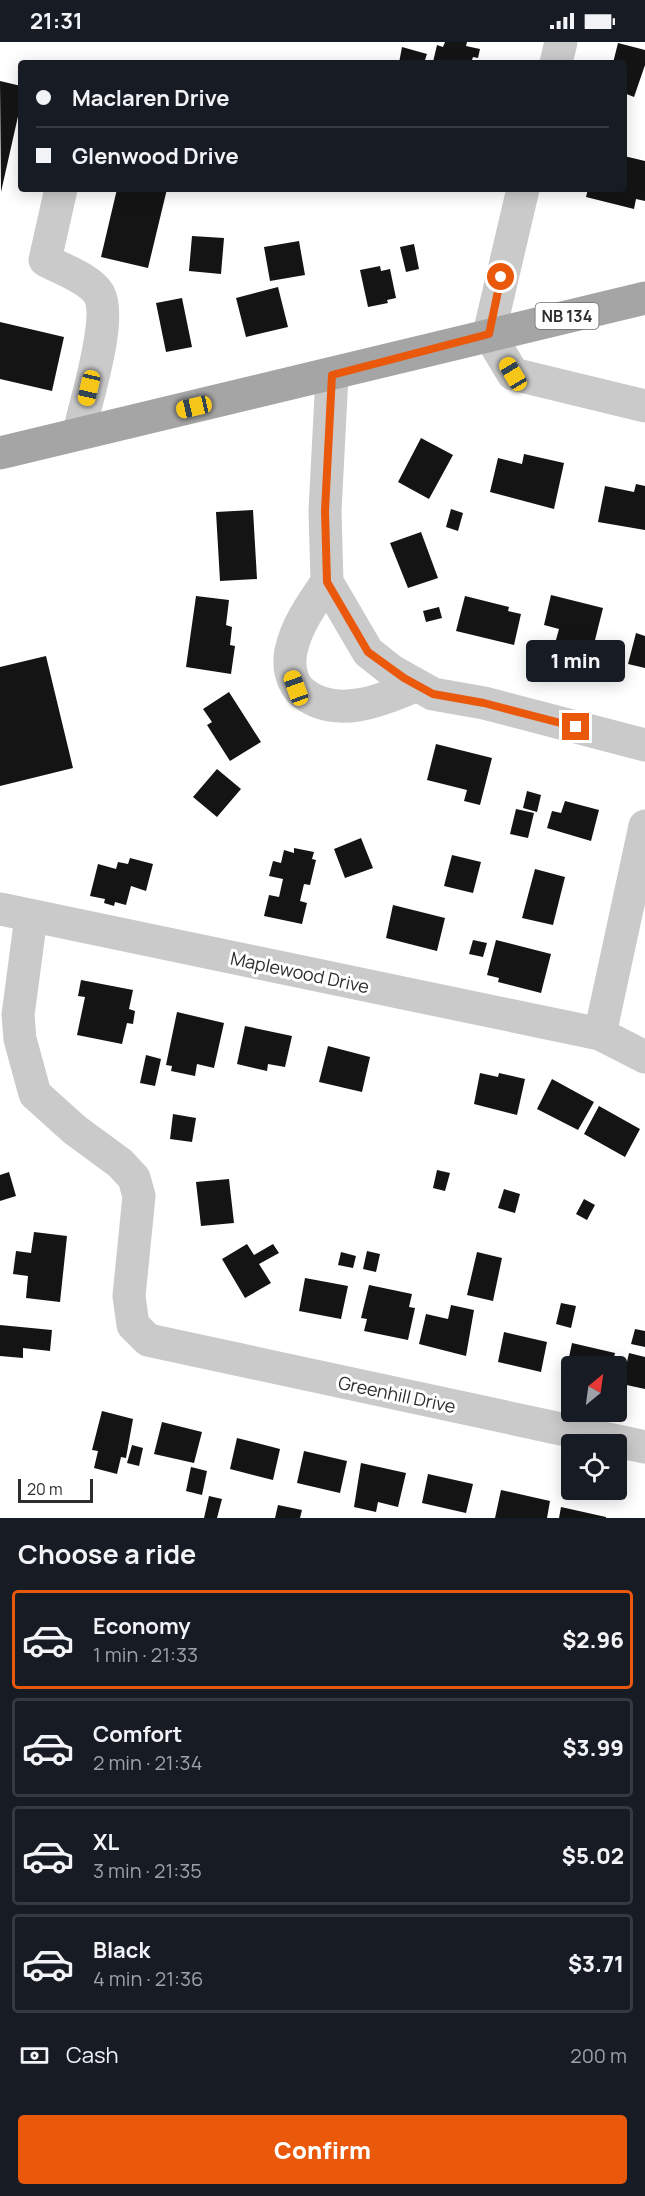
<!DOCTYPE html>
<meta charset="utf-8">
<style>
body{margin:0;font-family:Manrope,sans-serif;background:#20242c;color:#f1f3f6;height:100vh;display:flex;flex-direction:column;font-size:22px;white-space:nowrap}
*{box-sizing:border-box;margin:0}
p{font-size:20px;color:#9ea1a6}
.icon{flex:none;width:33px;height:33px;fill:none;stroke:currentColor;stroke-width:2;stroke-linecap:round;stroke-linejoin:round}
.map{position:relative;height:1476px;overflow:hidden}
.sheet{display:flex;flex-direction:column;background:#171b24;flex:1}
.sheet>*{flex:none}
.top-card{position:absolute;left:18px;top:18px;width:609px;height:132px;border-radius:6px;box-shadow:0 3px 15px #0003;display:grid;align-content:center;height:132px;padding:0 18px;background:#171b24}
.needle{width:39px;rotate:29deg}
.controls{position:absolute;left:561px;top:1314px;display:grid;gap:12px}
.controls a{display:grid;place-items:center;width:66px;height:66px;border-radius:6px;background:#171b24;box-shadow:0 3px 15px #0003;font-size:30px}
.scale{position:absolute;left:18px;bottom:15px;width:75px;box-sizing:border-box;padding-left:6px;border:3px solid #2d2d2d;border-top:0;font-size:16px;line-height:21px;white-space:nowrap;color:#2d2d2d;-webkit-text-stroke:4px #fff;paint-order:stroke}
.end{position:absolute;width:27px;height:27px;margin:-14px;border:8px solid #ea580c;background:#fff;box-shadow:0 0 0 3px #fff}
.from{border-radius:50%}
.bubble{position:absolute;height:42px;border-radius:6px;background:#171b24;box-shadow:0 3px 15px #0003;font-size:20px;font-weight:800;line-height:42px;text-align:center}
.car{position:absolute;width:18px;height:36px;margin:-18px -9px;border-radius:8px;box-shadow:0 0 4px 2px #0007;background:linear-gradient(#f5c518 24%,#345 0 40%,#f5c518 0 76%,#345 0 86%,#f5c518 0)}
.top-card b{display:flex;align-items:center;gap:21px;height:57px;font-size:22px}
.top-card b+b{border-top:2px solid #363941}
.top-card i{width:15px;height:15px;background:#f1f3f6}
ul{padding:0;list-style:none}
li{display:flex;align-items:center;gap:18px;height:99px;margin:0 12px 9px;padding:0 6px;border:3px solid #363941;border-radius:6px}
li div{flex:1}
li b{display:block;font-size:22px}
li em{font-style:normal;font-weight:800}
li.current{border-color:#ea580c}
li>.icon{width:54px;height:54px;stroke-width:1.5}
h2{padding:0 18px;font-size:27px;line-height:72px}
.pay{display:flex;align-items:center;gap:15px;height:66px;padding:0 18px;font-size:22px}
.pay p{margin-inline-start:auto}
.action{display:flex;gap:12px;margin-top:auto;padding:12px 18px}
.action a{flex:1;height:69px;border-radius:6px;background:#ea580c;color:#fff;font-size:24px;font-weight:800;line-height:69px;text-align:center}
.status{display:flex;justify-content:space-between;align-items:center;height:42px;padding:0 30px;background:#171b24;direction:ltr}
.status svg{height:16px;fill:currentColor}
.map>svg:first-child{display:block}
</style>
<div class="status"><b>21:31</b><svg viewBox="0 0 49 12"><path d="M0 12V9h3v3zM5 12V6h3v6zM10 12V3h3v9zM15 12V0h3v12zM26 1h20v11H26zM47 4h2v5h-2z"/></svg></div>
<div class="map">
<svg width="645" height="1476" viewBox="0 0 645 1476">
<rect width="100%" height="100%" fill="#fff"/>
<!-- building -->
<path fill="#141414" d="M445,0H467L466,4L480,7L478,16L473,15L471,21L433,20L437,3L443,5Z
M618,1L645,8V23L634,55L624,51V21H613Z
M402,5L427,12L424,21H399Z
M0,39L21,44V61L1,150Z
M624,114L645,119V159L636,157L634,167L586,155L588,147H624Z
M117,147H167L148,226L101,215Z
M192,194L224,196L221,232L189,229Z
M299,199L305,233L270,239L264,205Z
M414,202L419,227L406,230L400,205Z
M380,224L381,229L390,227L396,256L387,258L388,261L368,265L360,228Z
M278,245L288,285L246,295L236,256Z
M182,256L192,305L166,310L156,261Z
M0,280L64,295L52,349L0,337Z
M421,396L453,413L429,457L398,440Z
M524,412L564,421L554,467L490,450L498,416L522,422Z
M636,442L645,444V488L598,480L605,444L634,450Z
M451,467L463,471L458,489L446,485Z
M253,468L257,537L220,539L216,470Z
M421,490L438,536L408,546L390,501Z
M551,553L603,566L591,614L554,605L559,587L544,583Z
M196,554L229,558L226,583L232,585L230,603L235,604L231,632L186,625Z
M465,554L509,565L508,569L521,572L514,603L456,589Z
M439,565L442,576L426,580L423,569Z
M636,591L645,594V626L628,622Z
M46,614L73,726L0,744V625Z
M229,650L261,700L230,719L207,683L212,680L203,667Z
M436,702L492,716L480,763L464,759L467,748L427,738Z
M217,727L241,747L217,775L193,755Z
M527,749L541,753L537,770L523,766Z
M565,759L599,768L591,799L547,786L552,769L561,771Z
M516,767L534,771L528,796L510,792Z
M361,796L373,826L345,836L334,807Z
M294,806L314,810L312,817L316,818L310,843L304,842L300,859L307,861L302,882L264,874L269,853L279,855L283,837L269,834L273,819L281,821L284,808L294,811Z
M452,813L481,820L473,851L444,844Z
M130,816L153,822L146,849L131,844L126,863L115,860L114,864L104,861L105,857L90,854L98,822L116,827L118,820L128,822Z
M535,827L565,835L553,883L522,876Z
M393,863L445,876L437,909L386,896Z
M473,898L487,901L483,915L469,912Z
M496,898L551,912L541,951L498,940L499,936L487,933Z
M81,938L133,948L129,967L135,969L133,982L127,981L122,1002L77,993L85,955L78,954Z
M177,970L224,981L214,1026L197,1022L195,1034L171,1029L172,1024L166,1023Z
M245,984L292,994L285,1025L268,1022L267,1029L237,1022Z
M328,1004L370,1015L362,1050L319,1040Z
M146,1013L161,1017L155,1044L140,1041Z
M480,1031L498,1035L499,1031L525,1037L517,1073L474,1062Z
M552,1037L594,1060L578,1088L537,1067Z
M599,1064L640,1087L625,1115L584,1092Z
M173,1072L196,1076L192,1100L170,1097Z
M437,1128L450,1131L445,1149L433,1146Z
M9,1130L16,1154L0,1159V1133Z
M229,1137L234,1181L201,1184L196,1140Z
M504,1147L520,1152L515,1171L498,1166Z
M584,1157L595,1163L587,1178L576,1172Z
M34,1190L67,1194L60,1260L26,1256L28,1234L13,1232L16,1209L31,1211Z
M247,1202L254,1213L273,1202L279,1211L259,1222L271,1241L245,1256L222,1217Z
M367,1209L380,1212L376,1230L363,1227Z
M341,1210L356,1214L353,1226L338,1223Z
M477,1210L502,1216L493,1259L467,1253Z
M305,1236L348,1244L341,1277L299,1269Z
M369,1243L412,1252L409,1265L415,1266L408,1298L364,1289L367,1277L361,1276Z
M561,1261L576,1264L571,1286L556,1282Z
M451,1263L474,1268L466,1314L419,1302L426,1272L448,1277Z
M0,1283L52,1288L50,1309L23,1306V1316L0,1314Z
M635,1287L645,1289V1305L631,1302Z
M504,1290L547,1300L541,1330L498,1320Z
M572,1301L615,1311L612,1324H572V1336L565,1334Z
M629,1311L645,1315V1347L622,1342Z
M102,1369L133,1377L126,1416L121,1415L117,1432L94,1426L98,1409L92,1408Z
M162,1380L202,1390L194,1421L154,1412Z
M237,1396L280,1407L273,1438L230,1427Z
M132,1403L143,1406L139,1424L127,1421Z
M304,1409L347,1419L340,1451L297,1441Z
M361,1421L406,1431L398,1465L378,1460L376,1470L354,1465Z
M191,1425L207,1429L202,1453L186,1449Z
M428,1432L473,1442L466,1471L422,1461Z
M501,1448L550,1459L547,1476H495Z
M209,1454L222,1457L217,1476H204Z
M278,1463L302,1468L300,1476H275Z
M561,1465L606,1475V1476H559Z"/>
<g fill="none" stroke-linecap="round" stroke-linejoin="round">
<!-- minor -->
<path stroke="#cacaca" stroke-width="33" d="M556,21L561,0
M61,147L45,218C61,227 89,236 99,252C113,277 85,361 79,391
M523,147L489,292L513,332L645,364
M332,334L325,469L327,540L368,610L392,629L433,652L484,661L645,703
M327,540C313,560 296,584 291,609C288,623 291,642 303,651C335,677 381,659 415,644
M0,867L600,992L645,1015
M31,875L18,973L20,997L35,1052L75,1088L120,1121L134,1136L139,1154L129,1254L133,1283L148,1298L645,1405
M600,992L645,784"/>
<!-- major -->
<path stroke="#a5a5a5" stroke-width="33" d="M0,411L645,256"/>
</g>
<g fill="none" stroke-linecap="round" stroke-linejoin="round">
<!-- route -->
<path stroke="#ea580c" stroke-width="8" d="M501,235L489,292L332,333L325,469L327,540L368,610L404,636L433,652L484,661L576,685"/>
</g>
<g text-anchor="middle" dominant-baseline="central" stroke-width="6" stroke-linejoin="round" paint-order="stroke">
<!-- shield labels -->
<rect fill="#fff" stroke="#6c6c6c" stroke-width="1.5" x="535.5" y="261" width="63" height="26" rx="4.5"/>
<g font-size="16" font-weight="bold" fill="#2d2d2d">
<text x="567" y="274">NB 134</text>
</g>
<!-- street labels -->
<g font-size="18" fill="#2d2d2d" stroke="#fff">
<text transform="translate(300 930) rotate(12)">Maplewood Drive</text>
<text transform="translate(397 1352) rotate(12)">Greenhill Drive</text>
</g>
</g>
</svg>
<div class="controls">
<a><svg class="needle" viewBox="-14 -14 28 28"><path d="M0-13l5 13h-10z" fill="#e53935"/><path d="M0 13l5-13h-10z" fill="#9ea1a6"/></svg></a>
<a><svg class="icon" aria-label="locate" viewBox="0 0 24 24"><circle cx="12" cy="12" r="6"/><path d="M12 2v4M12 18v4M2 12h4M18 12h4"/></svg></a>
</div>
<div class="scale">20 m</div>
<i class="end from" style="left:501px;top:235px"></i>
<i class="end" style="left:576px;top:685px"></i>
<div class="bubble" style="left:526px;top:598px;width:99px">1 min</div>
<i class="car" style="left:513px;top:332px;rotate:329deg"></i>
<i class="car" style="left:89px;top:346px;rotate:193deg"></i>
<i class="car" style="left:194px;top:365px;rotate:257deg"></i>
<i class="car" style="left:296px;top:646px;rotate:340deg"></i>
<div class="top-card">
<b><i class="from"></i>Maclaren Drive</b>
<b><i></i>Glenwood Drive</b>
</div>
</div>
<section class="sheet">
<h2>Choose a ride</h2>
<ul>
<li class="current"><svg class="icon" aria-label="car" viewBox="0 0 24 24"><path d="M5 17H2v-5l4-1 3-4h7l3 4 3 1v5h-3M9 17h6M6 11h13"/><circle cx="7" cy="17" r="2"/><circle cx="17" cy="17" r="2"/></svg><div><b>Economy</b><p>1 min · 21:33</p></div><em>$2.96</em></li>
<li><svg class="icon" aria-label="car" viewBox="0 0 24 24"><path d="M5 17H2v-5l4-1 3-4h7l3 4 3 1v5h-3M9 17h6M6 11h13"/><circle cx="7" cy="17" r="2"/><circle cx="17" cy="17" r="2"/></svg><div><b>Comfort</b><p>2 min · 21:34</p></div><em>$3.99</em></li>
<li><svg class="icon" aria-label="car" viewBox="0 0 24 24"><path d="M5 17H2v-5l4-1 3-4h7l3 4 3 1v5h-3M9 17h6M6 11h13"/><circle cx="7" cy="17" r="2"/><circle cx="17" cy="17" r="2"/></svg><div><b>XL</b><p>3 min · 21:35</p></div><em>$5.02</em></li>
<li><svg class="icon" aria-label="car" viewBox="0 0 24 24"><path d="M5 17H2v-5l4-1 3-4h7l3 4 3 1v5h-3M9 17h6M6 11h13"/><circle cx="7" cy="17" r="2"/><circle cx="17" cy="17" r="2"/></svg><div><b>Black</b><p>4 min · 21:36</p></div><em>$3.71</em></li>
</ul>
<div class="pay"><svg class="icon" aria-label="cash" viewBox="0 0 24 24"><path d="M3 7h18v10H3z"/><circle cx="12" cy="12" r="2"/></svg>Cash<p>200 m</p></div>
<div class="action"><a>Confirm</a></div>
</section>
